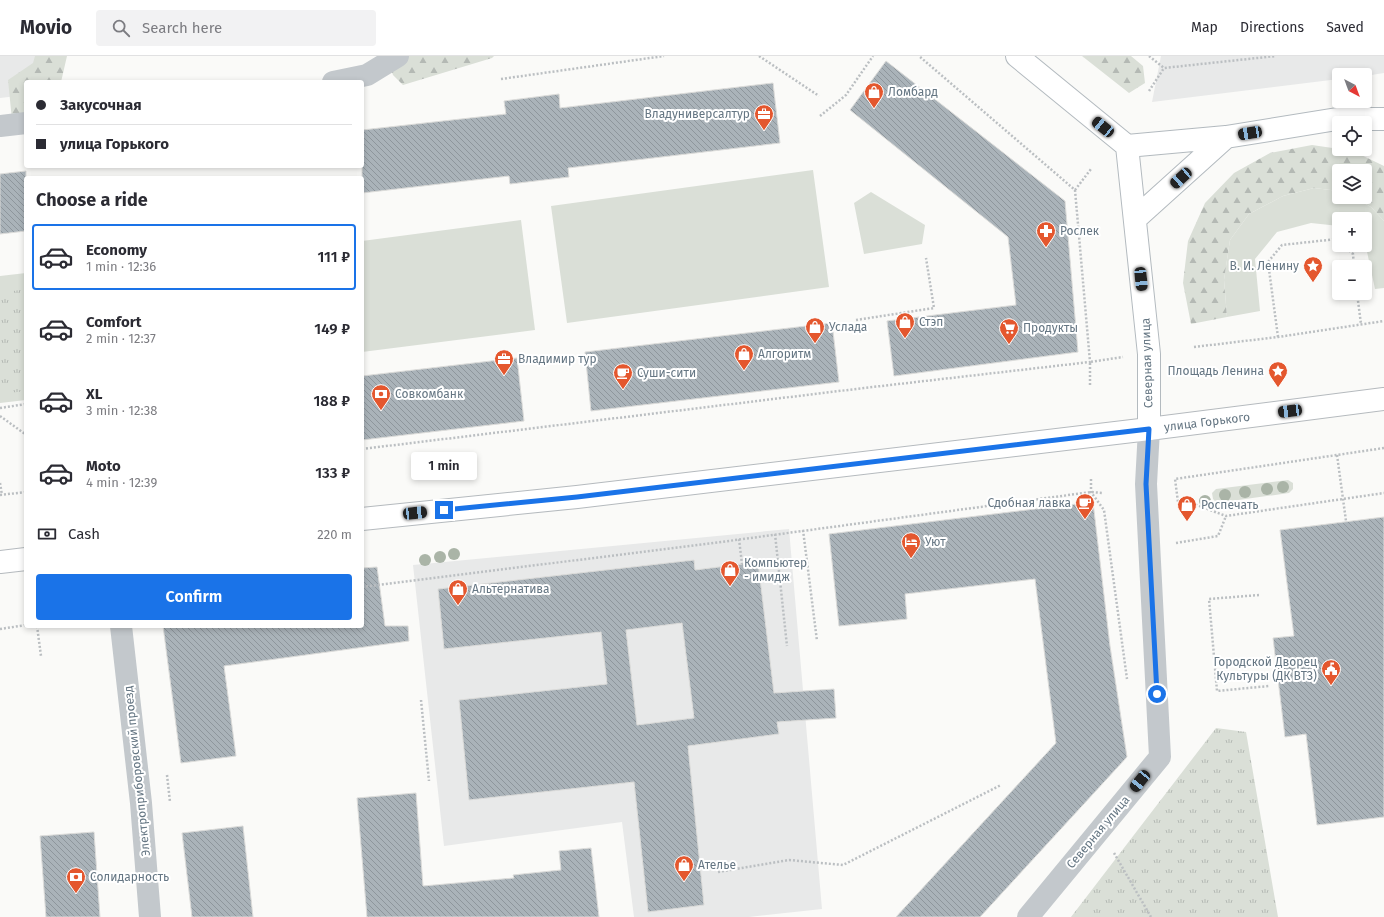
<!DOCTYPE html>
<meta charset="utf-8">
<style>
body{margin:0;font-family:"Fira Sans",sans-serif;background:#f2f2f3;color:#2b2b33;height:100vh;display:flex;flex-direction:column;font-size:15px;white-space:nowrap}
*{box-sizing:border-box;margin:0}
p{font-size:13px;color:#7c7c81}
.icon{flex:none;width:22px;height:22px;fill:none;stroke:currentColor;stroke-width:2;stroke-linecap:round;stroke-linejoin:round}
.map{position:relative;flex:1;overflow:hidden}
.drawer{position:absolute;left:24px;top:120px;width:340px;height:452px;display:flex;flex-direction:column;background:#fff;border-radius:4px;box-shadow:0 2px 6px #0003}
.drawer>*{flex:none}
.top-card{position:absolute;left:24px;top:24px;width:340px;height:88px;border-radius:4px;box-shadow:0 2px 6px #0003;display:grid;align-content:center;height:88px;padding:0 12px;background:#fff}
.needle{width:26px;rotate:139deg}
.fabs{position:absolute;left:1332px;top:12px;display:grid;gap:8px}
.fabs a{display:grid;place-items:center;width:40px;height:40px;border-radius:4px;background:#fff;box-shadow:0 2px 6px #0003;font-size:20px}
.end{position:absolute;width:18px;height:18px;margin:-9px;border:5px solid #1a73e8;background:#fff;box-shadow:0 0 0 2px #fff}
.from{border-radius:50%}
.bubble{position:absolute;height:28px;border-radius:4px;background:#fff;box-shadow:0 2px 6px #0003;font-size:13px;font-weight:600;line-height:28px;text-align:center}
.car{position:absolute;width:12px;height:24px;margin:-12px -6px;border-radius:5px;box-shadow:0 0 3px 1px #0007;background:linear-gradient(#222 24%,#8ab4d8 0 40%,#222 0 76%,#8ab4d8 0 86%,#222 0)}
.top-card b{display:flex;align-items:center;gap:14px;height:38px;font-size:15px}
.top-card b+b{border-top:1px solid #e1e1e2}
.top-card i{width:10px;height:10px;background:#2b2b33}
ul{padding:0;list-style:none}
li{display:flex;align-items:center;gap:12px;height:66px;margin:0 8px 6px;padding:0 4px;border:2px solid transparent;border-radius:4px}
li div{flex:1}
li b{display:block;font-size:15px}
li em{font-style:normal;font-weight:600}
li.current{border-color:#1a73e8}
li>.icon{width:36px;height:36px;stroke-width:1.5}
h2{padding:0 12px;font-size:18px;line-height:48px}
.pay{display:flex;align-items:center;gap:10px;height:44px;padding:0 12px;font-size:15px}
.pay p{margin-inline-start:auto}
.action{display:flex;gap:8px;margin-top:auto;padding:8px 12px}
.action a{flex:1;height:46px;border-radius:4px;background:#1a73e8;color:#fff;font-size:16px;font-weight:600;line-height:46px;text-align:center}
header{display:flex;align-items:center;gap:24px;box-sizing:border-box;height:56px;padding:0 20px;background:#fff;border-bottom:1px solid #e1e1e2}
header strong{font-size:19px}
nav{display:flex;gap:22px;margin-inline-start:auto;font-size:14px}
.search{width:280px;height:36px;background:#f2f2f3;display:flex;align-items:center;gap:10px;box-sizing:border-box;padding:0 14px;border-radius:4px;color:#7c7c81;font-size:15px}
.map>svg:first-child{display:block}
</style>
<header>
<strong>Movio</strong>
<div class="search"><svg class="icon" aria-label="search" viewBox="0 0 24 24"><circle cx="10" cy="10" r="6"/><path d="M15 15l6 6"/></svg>Search here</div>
<nav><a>Map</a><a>Directions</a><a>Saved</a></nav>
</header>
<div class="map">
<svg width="1384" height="861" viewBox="0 0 1384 861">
<defs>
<pattern id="forest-firs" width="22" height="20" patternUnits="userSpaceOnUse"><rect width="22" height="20" fill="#dadfd7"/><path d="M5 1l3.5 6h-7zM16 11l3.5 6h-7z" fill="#b4b9b4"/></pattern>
<pattern id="park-tufts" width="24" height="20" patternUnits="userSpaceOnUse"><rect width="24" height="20" fill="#dadfd7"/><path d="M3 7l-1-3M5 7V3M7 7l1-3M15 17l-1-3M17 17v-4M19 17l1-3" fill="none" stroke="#b4b9b4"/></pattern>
<pattern id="building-back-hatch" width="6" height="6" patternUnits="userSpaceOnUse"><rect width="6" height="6" fill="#aab3b9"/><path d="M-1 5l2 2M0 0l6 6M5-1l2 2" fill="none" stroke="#8e969c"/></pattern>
</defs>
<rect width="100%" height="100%" fill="#fafaf8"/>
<!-- built -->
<path fill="#e8e9e9" d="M0,0H56L26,26V39L0,42Z
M1161,0H1384V17L1365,20L1339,19V23L1152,46Z
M789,473L822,853L749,861H634L622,766L444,790L413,509Z"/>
<!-- green -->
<path fill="#dadfd7" d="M813,114L829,231L567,267L551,150Z
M1314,132L1339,135V141H1353L1371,151L1384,165V232L1375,233L1366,191L1364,189H1365V163H1339V170L1311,167L1277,176L1255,203L1260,255L1227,261L1224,224L1230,184L1249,158L1283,140Z
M871,136L925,169L922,188L864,198L854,147Z
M521,164L535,274L362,296V185Z
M26,217V344L0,347V220Z
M1288,424L1293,427V433L1289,437L1217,447L1213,443L1212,437L1216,433Z"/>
<!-- forest -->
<path fill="url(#forest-firs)" d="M35,0H67L61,26H26V59L12,64L8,24L33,7Z
M386,0H494L492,2L403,29L393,19Z
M1082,0H1131L1143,10L1145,27L1129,37Z
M1312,89L1353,95L1384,110V165L1371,151L1353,141H1365V115H1339V135L1314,132L1283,140L1249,158L1230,184L1224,224L1227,261L1191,268L1183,227L1188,185L1205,147L1234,117L1270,97Z"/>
<!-- park -->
<path fill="url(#park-tufts)" d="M26,233V335L0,338V237Z
M1216,672L1246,676L1278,861H1071Z"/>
<!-- building -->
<path fill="url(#building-back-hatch)" stroke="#dcdcda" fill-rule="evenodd" d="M886,5L1065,145L1078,296L894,320L887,265L1016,249L1008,181L850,54Z
M773,27L780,87L568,112L569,121L510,128L509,120L362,137V74L506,58L504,45L559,38L560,52Z
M26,115V175L0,178V118Z
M832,267L839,326L591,355L585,296Z
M517,302L524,365L362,384V320Z
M1093,446L1110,590L1127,701L980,861H896L1056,687L1035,523L905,538L907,563L839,570L829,478Z
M1384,461V761L1317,769L1306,678L1285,681L1273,582L1294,580L1280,474Z
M694,504L695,514L758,506L774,637L834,633L836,662L777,666L779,678L688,690L704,849L648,856L634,726L469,744L459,644L607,628L601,576L444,593L438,533ZM682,567L694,662L637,669L626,574Z
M377,511L385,570H408L409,585L224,610L236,700L181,707L163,570H362V512Z
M416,737L423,830L514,822L513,819L561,814L559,795L591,792L599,861H367L357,742Z
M243,770L253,861H192L182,777Z
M94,776L100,861H46L40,780Z"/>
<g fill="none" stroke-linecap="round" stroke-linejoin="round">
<defs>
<path id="secondary" d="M1017,0L1127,90
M1127,90L1149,298V373
M1127,90L1226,81L1337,63H1384
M1135,163L1226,81"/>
<path id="primary" d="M362,463L577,441L1149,373L1384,343
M0,506L26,503"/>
</defs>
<!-- secondary casing -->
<use href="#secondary" stroke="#b3babf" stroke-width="24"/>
<!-- primary casing -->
<use href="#primary" stroke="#b5babe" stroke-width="24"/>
<!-- path -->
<path stroke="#bbbfc2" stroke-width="2.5" stroke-dasharray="2 2" stroke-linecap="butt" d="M759,0L819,40
M1149,0L1164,12L1276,0
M501,23L664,0
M1149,35L1164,12
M820,60L846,39L873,0
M1075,134L1091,113
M1343,189L1353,198L1354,211
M1357,237L1361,268
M856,264L934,252L926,202
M1278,281L1268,206L1282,189L1337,183L1339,185
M1194,291L1278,281L1384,265
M1090,329V306L1123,301
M0,352L26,348
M0,360L25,378L26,382
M1384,392L1175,423L1178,446L1194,448L1226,460L1384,437
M362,393L864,332L1090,306L1075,134L919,0
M1337,399L1346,465
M1091,423V436L1104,454L1127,623
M0,427L2,439
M0,439L26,436
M803,474L817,585
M775,478L787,590
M739,483L742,508
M1176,487L1218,480L1226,460
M362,531L721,486L1091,436L1103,437
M1259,539L1209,543L1217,635L1269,630
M37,570L41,600
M0,573L26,569
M421,644L429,725
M167,719L170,746
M1114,797L1151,861
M718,816L789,804L843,809L1001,729"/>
<!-- minor -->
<path stroke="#c3c8cc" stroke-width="22" d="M333,26L367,19L398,0
M0,70L26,67
M121,570L141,747L150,861
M1028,861L1160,701L1146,428L1149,373"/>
<!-- secondary -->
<use href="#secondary" stroke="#fff" stroke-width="22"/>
<!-- primary -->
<use href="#primary" stroke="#fff" stroke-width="22"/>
</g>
<!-- trees -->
<g fill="#aab4a7">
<circle cx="1283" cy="431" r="6"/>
<circle cx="1267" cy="433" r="6"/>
<circle cx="1245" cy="436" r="6"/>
<circle cx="1225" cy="439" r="6"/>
<circle cx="1205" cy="445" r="6"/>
<circle cx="454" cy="498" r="6"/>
<circle cx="440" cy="501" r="6"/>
<circle cx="425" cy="504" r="6"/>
</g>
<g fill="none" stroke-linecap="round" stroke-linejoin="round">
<!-- route -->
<path stroke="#1a73e8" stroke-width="5" d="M444,454L577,441L1149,373L1146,428L1157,638"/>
</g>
<!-- icons -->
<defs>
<symbol id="shop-pin" viewBox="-11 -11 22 30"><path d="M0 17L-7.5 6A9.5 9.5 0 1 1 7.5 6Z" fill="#e4572e" stroke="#fff"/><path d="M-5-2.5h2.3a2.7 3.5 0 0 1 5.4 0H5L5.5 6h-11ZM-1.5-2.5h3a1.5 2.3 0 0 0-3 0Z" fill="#fff"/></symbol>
<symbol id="office-pin" viewBox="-11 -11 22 30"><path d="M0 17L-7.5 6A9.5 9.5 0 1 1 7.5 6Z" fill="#e4572e" stroke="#fff"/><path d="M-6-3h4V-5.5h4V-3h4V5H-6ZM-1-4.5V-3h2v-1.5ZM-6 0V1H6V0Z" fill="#fff"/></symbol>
<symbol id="pharmacy-pin" viewBox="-11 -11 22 30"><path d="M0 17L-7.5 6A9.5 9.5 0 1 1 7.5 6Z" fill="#e4572e" stroke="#fff"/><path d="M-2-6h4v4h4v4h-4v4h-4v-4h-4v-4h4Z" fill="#fff"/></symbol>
<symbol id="sight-pin" viewBox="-11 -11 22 30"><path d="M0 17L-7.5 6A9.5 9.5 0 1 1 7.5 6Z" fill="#e4572e" stroke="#fff"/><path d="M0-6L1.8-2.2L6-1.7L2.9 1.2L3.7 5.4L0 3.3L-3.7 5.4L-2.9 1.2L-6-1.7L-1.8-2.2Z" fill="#fff"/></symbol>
<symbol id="supermarket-pin" viewBox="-11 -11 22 30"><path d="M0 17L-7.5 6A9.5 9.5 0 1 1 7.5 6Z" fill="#e4572e" stroke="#fff"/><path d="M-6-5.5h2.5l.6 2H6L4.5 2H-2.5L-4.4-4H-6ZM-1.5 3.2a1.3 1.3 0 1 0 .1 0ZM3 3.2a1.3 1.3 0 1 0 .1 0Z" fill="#fff"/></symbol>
<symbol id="cafe-pin" viewBox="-11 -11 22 30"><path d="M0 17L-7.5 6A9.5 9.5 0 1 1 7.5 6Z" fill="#e4572e" stroke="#fff"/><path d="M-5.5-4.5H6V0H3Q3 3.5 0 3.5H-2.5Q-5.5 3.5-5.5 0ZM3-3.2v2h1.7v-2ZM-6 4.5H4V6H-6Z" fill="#fff"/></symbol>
<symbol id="bank-pin" viewBox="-11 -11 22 30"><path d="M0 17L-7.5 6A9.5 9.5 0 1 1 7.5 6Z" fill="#e4572e" stroke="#fff"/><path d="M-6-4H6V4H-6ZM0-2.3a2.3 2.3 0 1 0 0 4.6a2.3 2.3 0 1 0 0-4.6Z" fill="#fff"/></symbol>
<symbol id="hotel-pin" viewBox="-11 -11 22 30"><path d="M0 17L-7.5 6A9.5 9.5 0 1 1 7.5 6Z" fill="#e4572e" stroke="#fff"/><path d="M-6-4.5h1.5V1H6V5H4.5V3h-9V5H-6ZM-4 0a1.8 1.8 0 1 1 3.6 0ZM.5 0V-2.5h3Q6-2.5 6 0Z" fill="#fff"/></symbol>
<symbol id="civic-pin" viewBox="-11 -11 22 30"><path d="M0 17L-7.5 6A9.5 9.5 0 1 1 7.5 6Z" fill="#e4572e" stroke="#fff"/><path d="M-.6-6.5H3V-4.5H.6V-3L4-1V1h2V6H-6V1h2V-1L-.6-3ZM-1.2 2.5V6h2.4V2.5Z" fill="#fff"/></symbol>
</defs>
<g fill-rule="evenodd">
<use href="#shop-pin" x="863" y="25" width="22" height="30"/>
<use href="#office-pin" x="753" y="47" width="22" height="30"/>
<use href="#pharmacy-pin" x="1035" y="164" width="22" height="30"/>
<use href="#sight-pin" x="1302" y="199" width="22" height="30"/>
<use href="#shop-pin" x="894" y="255" width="22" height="30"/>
<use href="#shop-pin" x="804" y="260" width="22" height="30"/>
<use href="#supermarket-pin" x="998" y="261" width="22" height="30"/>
<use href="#shop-pin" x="733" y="287" width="22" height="30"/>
<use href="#office-pin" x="493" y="292" width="22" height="30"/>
<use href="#sight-pin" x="1267" y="304" width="22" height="30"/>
<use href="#cafe-pin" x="612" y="306" width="22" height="30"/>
<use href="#bank-pin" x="370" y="327" width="22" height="30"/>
<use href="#cafe-pin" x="1074" y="436" width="22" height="30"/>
<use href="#shop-pin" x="1176" y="438" width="22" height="30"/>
<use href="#hotel-pin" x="900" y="475" width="22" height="30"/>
<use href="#shop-pin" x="719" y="503" width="22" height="30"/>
<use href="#shop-pin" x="447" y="522" width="22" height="30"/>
<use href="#civic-pin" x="1320" y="602" width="22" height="30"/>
<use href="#shop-pin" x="673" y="798" width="22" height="30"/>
<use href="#bank-pin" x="65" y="810" width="22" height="30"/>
</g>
<g text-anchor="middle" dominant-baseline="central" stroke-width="4" stroke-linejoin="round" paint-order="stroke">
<!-- poi labels -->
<g font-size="12" fill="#657683" stroke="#fff" text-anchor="start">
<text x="888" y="36">Ломбард</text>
<text x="750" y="58" text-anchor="end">Владуниверсалтур</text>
<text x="1060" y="175">Рослек</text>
<text x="1299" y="210" text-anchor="end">В. И. Ленину</text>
<text x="919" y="266">Стэп</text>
<text x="829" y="271">Услада</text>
<text x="1023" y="272">Продукты</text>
<text x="758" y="298">Алгоритм</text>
<text x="518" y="303">Владимир тур</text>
<text x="1264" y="315" text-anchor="end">Площадь Ленина</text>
<text x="637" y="317">Суши-сити</text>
<text x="395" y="338">Совкомбанк</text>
<text x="1071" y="447" text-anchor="end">Сдобная лавка</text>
<text x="1201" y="449">Роспечать</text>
<text x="925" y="486">Уют</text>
<text x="744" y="507">Компьютер<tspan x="744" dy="14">- имидж</tspan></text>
<text x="472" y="533">Альтернатива</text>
<text x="1317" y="606" text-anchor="end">Городской Дворец<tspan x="1317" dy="14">Культуры (ДК ВТЗ)</tspan></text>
<text x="698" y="809">Ателье</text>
<text x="90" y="821">Солидарность</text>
</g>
<!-- street labels -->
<g font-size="12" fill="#657683" stroke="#fff">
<text transform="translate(1147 307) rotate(-92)">Северная улица</text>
<text transform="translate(1207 366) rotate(-7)">улица Горького</text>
<text transform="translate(137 715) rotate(-96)">Электроприборовский проезд</text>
<text transform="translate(1098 776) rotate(-50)">Северная улица</text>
</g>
</g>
</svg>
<div class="fabs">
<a><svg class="needle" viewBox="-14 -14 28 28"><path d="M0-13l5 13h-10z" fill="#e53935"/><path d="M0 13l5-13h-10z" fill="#7c7c81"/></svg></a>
<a><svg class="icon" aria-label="locate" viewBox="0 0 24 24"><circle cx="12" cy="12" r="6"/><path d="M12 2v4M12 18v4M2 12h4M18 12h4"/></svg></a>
<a><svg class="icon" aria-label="layers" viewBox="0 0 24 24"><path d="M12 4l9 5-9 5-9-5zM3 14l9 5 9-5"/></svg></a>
<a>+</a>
<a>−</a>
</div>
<i class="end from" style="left:1157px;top:638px"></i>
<i class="end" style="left:444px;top:454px"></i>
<div class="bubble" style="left:411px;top:396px;width:66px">1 min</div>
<i class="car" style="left:1103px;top:71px;rotate:309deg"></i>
<i class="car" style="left:1250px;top:77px;rotate:261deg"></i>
<i class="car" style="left:1181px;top:122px;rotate:228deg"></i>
<i class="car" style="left:1141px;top:223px;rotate:174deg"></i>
<i class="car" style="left:1290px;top:355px;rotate:263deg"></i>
<i class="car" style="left:415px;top:457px;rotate:84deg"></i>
<i class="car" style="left:1140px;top:725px;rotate:219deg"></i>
<div class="top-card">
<b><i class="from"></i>Закусочная</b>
<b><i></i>улица Горького</b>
</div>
<section class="drawer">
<h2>Choose a ride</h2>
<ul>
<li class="current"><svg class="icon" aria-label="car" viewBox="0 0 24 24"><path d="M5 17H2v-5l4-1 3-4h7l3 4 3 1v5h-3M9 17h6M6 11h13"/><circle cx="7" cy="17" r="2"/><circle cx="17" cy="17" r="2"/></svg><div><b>Economy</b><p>1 min · 12:36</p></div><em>111 ₽</em></li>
<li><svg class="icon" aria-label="car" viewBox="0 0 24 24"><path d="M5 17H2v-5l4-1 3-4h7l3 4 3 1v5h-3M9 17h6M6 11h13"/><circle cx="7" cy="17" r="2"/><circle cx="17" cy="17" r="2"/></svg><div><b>Comfort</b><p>2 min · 12:37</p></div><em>149 ₽</em></li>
<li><svg class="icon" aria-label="car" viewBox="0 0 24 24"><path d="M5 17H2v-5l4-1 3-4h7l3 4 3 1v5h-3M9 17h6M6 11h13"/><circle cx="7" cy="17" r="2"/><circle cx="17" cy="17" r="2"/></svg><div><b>XL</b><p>3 min · 12:38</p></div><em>188 ₽</em></li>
<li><svg class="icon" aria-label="car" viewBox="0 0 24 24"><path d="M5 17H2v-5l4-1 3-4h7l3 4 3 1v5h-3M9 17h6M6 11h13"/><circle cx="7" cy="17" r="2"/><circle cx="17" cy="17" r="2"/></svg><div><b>Moto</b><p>4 min · 12:39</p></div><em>133 ₽</em></li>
</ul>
<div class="pay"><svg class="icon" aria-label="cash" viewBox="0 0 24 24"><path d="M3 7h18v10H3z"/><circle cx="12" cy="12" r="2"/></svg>Cash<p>220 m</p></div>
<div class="action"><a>Confirm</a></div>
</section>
</div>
